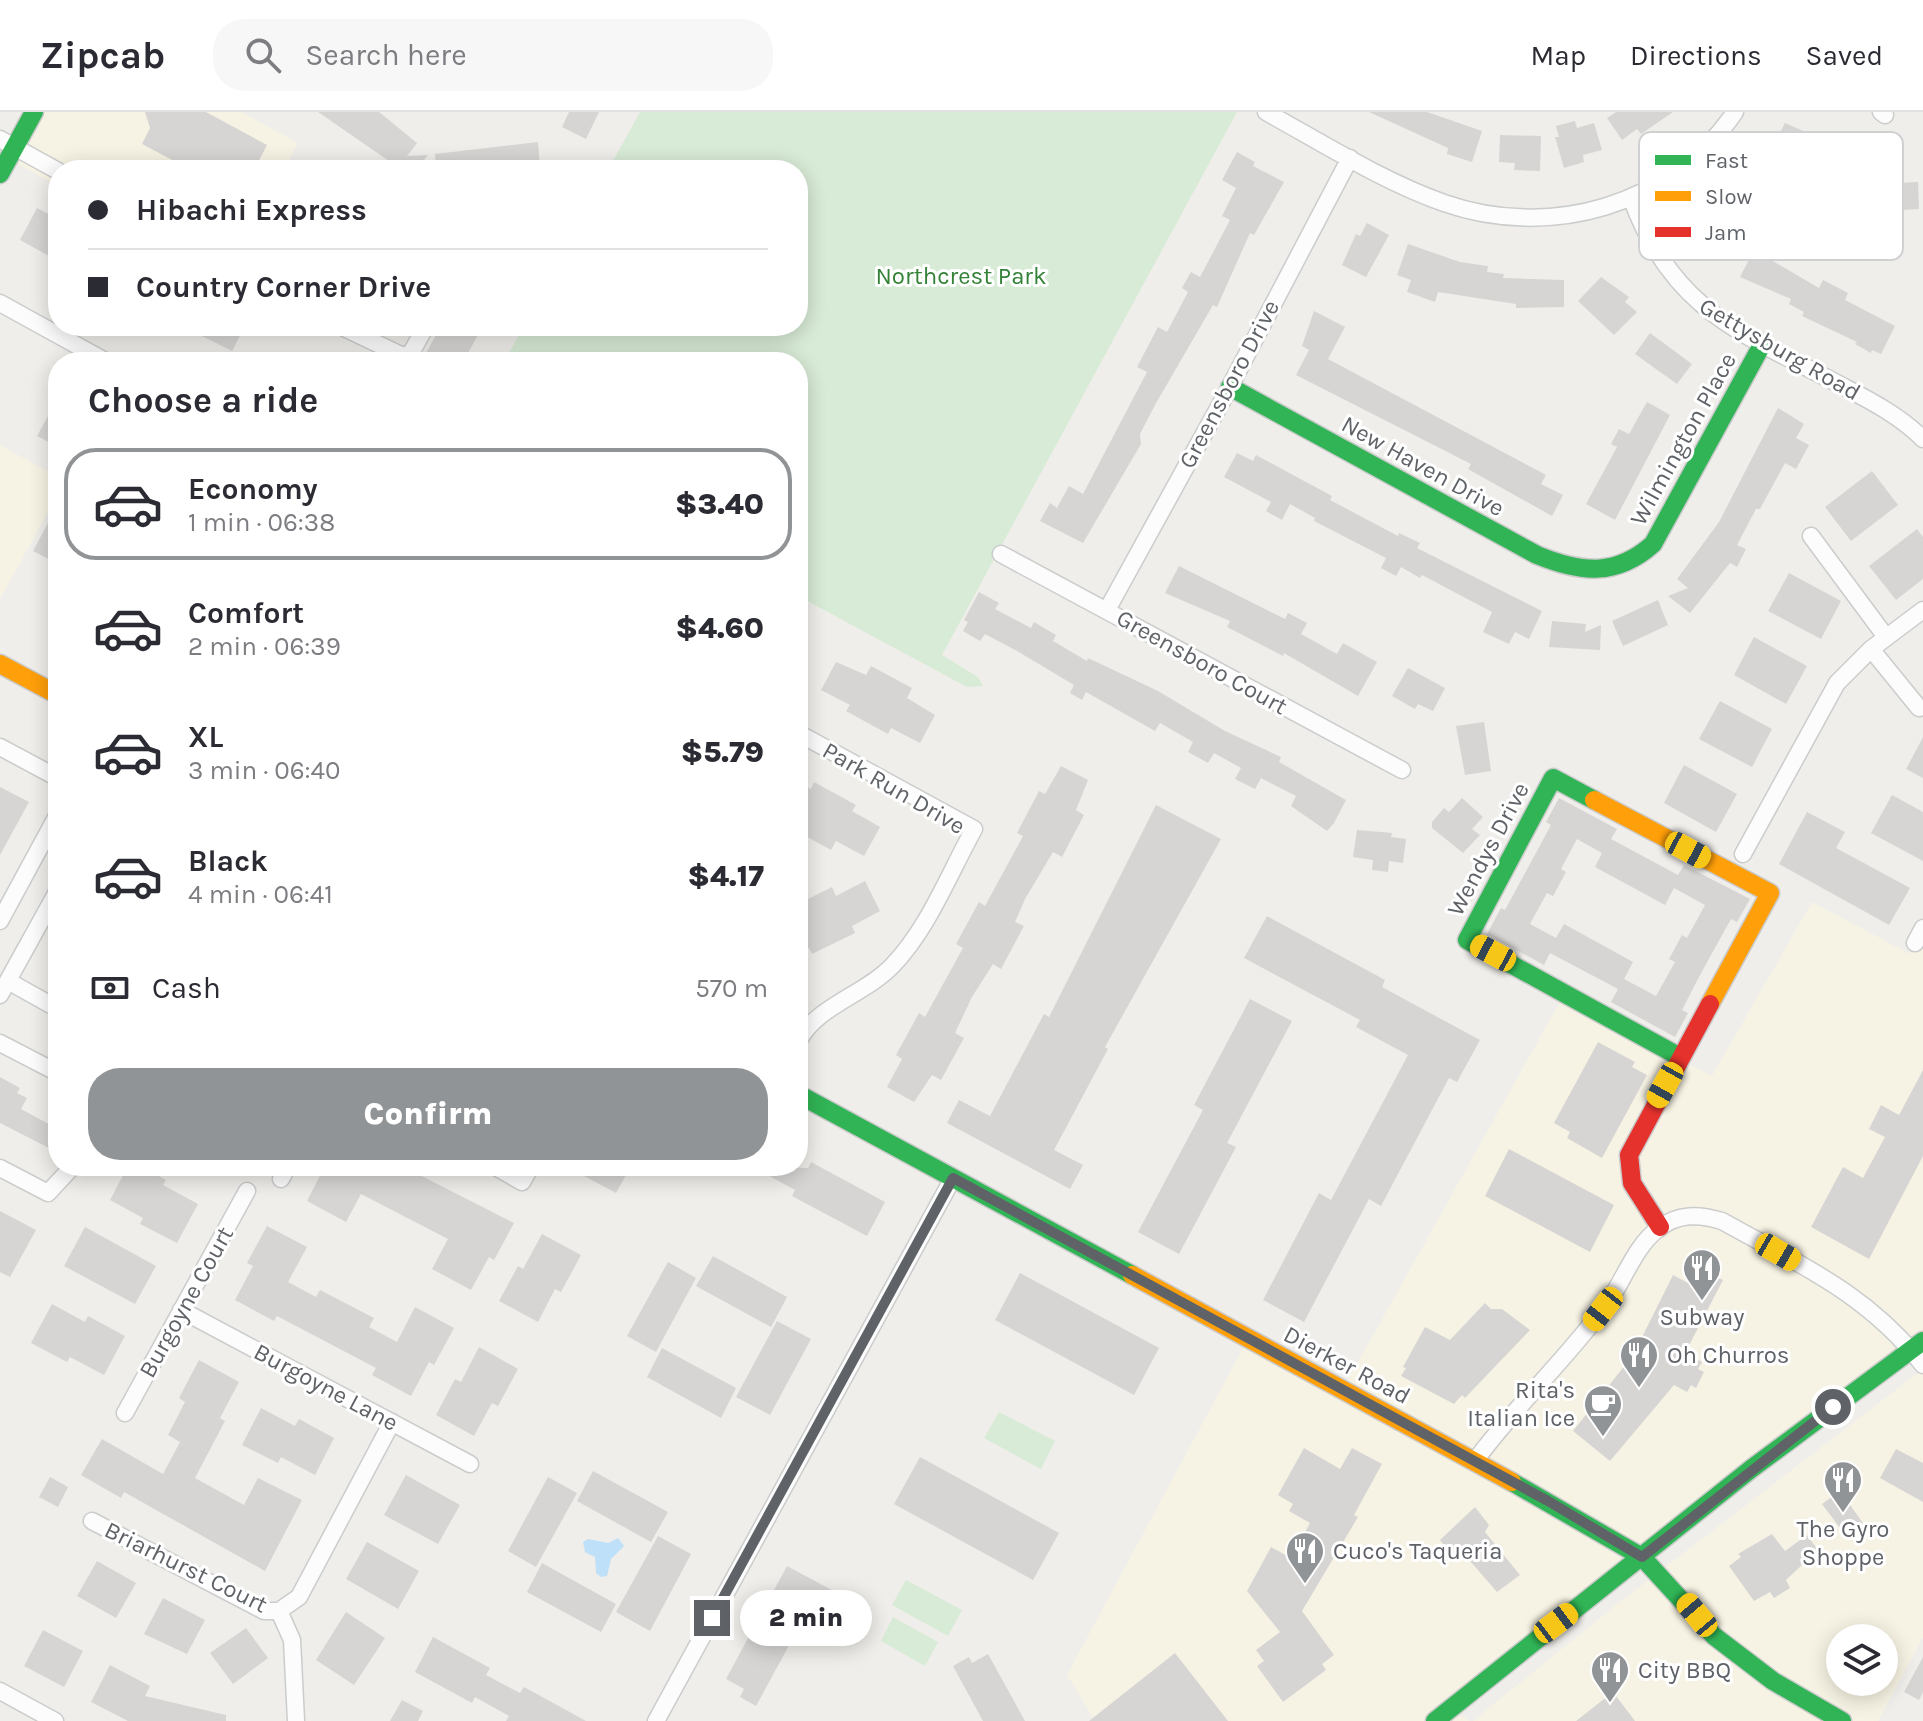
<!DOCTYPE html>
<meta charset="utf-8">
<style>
body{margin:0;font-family:Karla,sans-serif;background:#f7f7f7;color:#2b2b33;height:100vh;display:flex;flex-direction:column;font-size:30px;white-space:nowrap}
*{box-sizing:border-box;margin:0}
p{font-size:26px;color:#7c7c81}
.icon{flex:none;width:44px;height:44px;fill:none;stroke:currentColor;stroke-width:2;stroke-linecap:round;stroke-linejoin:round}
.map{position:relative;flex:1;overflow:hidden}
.side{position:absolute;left:48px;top:240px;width:760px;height:824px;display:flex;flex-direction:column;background:#fff;border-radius:32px;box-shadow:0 4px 20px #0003}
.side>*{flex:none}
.hud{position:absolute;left:48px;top:48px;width:760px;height:176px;border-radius:32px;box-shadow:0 4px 20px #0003;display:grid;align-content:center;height:176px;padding:0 40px;background:#fff}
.buttons{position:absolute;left:1826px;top:1512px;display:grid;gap:16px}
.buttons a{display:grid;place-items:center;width:72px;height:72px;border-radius:50%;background:#fff;box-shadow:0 4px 20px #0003;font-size:40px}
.end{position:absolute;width:36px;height:36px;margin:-18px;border:10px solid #5f6368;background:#fff;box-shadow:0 0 0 4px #fff}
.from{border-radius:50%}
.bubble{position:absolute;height:56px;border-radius:28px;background:#fff;box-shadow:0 4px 20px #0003;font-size:26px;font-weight:800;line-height:56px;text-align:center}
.car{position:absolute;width:24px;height:48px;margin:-24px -12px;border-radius:10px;box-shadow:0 0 6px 2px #0007;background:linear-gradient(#f5c518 24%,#345 0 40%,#f5c518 0 76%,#345 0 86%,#f5c518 0)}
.hud b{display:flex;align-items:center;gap:28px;height:76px;font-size:30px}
.hud b+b{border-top:2px solid #e1e1e2}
.hud i{width:20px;height:20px;background:#2b2b33}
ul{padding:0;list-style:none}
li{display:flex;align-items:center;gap:24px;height:112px;margin:0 16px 12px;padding:0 24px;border:4px solid transparent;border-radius:32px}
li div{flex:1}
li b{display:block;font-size:30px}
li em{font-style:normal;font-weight:800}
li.on{border-color:#919496}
li>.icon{width:72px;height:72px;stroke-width:1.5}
h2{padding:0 40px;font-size:36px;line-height:96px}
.pay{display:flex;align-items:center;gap:20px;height:88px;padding:0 40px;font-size:30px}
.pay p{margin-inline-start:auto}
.action{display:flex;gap:16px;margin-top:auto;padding:16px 40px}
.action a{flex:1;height:92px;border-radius:32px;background:#919496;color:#fff;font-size:32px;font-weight:800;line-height:92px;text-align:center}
header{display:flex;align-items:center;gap:48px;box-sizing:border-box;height:112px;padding:0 40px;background:#fff;border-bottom:2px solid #e1e1e2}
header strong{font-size:38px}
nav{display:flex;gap:44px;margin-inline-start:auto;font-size:28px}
.search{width:560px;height:72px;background:#f7f7f7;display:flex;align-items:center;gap:20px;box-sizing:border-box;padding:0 28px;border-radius:32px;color:#7c7c81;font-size:30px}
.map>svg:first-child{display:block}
</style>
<header>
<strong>Zipcab</strong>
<div class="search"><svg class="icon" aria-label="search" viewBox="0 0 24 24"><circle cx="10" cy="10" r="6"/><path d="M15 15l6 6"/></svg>Search here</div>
<nav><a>Map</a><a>Directions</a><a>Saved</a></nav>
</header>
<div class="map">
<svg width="1923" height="1609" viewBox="0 0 1923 1609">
<rect width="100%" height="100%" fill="#efeeea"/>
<!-- commercial -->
<path fill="#f7f3e4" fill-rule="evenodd" d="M43,0H241L298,31L284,58H58V74L14,50Z
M0,333L58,365V382L0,487Z
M1812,790L1910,842L1923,816V1229L1450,1598L1470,1609H1095L1067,1563L1248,1227L1343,1277L1561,888L1712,964Z
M1923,1257V1525L1878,1609H1473L1616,1493ZM1840,1526H1884V1570H1840Z"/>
<!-- green -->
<path fill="#d8ebd6" d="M640,0H1237L942,543L978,565L983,574L967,575L798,484V250H504L524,214H798V58H608Z
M999,1300L1055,1329L1041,1357L984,1326Z
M906,1468L962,1498L948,1524L892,1493Z
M893,1505L938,1530L925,1554L881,1529Z"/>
<!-- water -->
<path fill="#bfe0f9" d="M618,1426L624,1434L611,1447L607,1464L601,1465L596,1461L595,1445L585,1440L583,1430L588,1427L608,1431Z"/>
<!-- building -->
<path fill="#d6d5d3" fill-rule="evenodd" d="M145,0H206L267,33L254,58H191L142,32L150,16Z
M318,0H379L417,31L407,44L428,43L416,58H402Z
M569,0H599L586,27L562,15Z
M1369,0H1427L1482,19L1472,50L1447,42L1448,36Z
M1616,0H1673L1641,22L1637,17L1622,28L1607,6Z
M1575,9L1577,16L1594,11L1602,38L1583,43L1584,50L1564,56L1555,25H1559L1556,14Z
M1785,11L1819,26L1813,37L1841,51L1838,59L1864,72L1845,109L1829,101L1833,93L1804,78L1810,67L1781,52L1787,41L1773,34Z
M1500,23L1541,24L1540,59L1514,58L1515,51L1499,50Z
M538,30L540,58H436L435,42Z
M1237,40L1255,50L1253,54L1284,70L1254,123L1250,121L1217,195L1213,193L1155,293L1140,322L1141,332L1083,431L1040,409L1050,391L1057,396L1069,374L1083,382L1147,260L1137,255L1158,215L1167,220L1188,180L1182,176L1191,160L1200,165L1230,108L1222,104L1236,76L1222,68Z
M1876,65H1899V71L1918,70L1919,97L1902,98L1899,109H1877Z
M37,96L58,107V149L20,128Z
M1367,111L1389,123L1366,165L1342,153L1356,122L1360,124Z
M1408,132L1460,150L1488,154L1487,160L1504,162L1503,166L1564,168V195L1516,196V192L1438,180L1435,190L1407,180L1411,168L1397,163Z
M1754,138L1819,176L1823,168L1848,181L1845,188L1895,214L1881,242L1872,238L1871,241L1855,232L1857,230L1802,204L1804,200L1789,192L1791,187L1740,165Z
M1601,165L1629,185L1625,190L1637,200L1614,223L1578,189Z
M1314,199L1345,215L1328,247L1546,363L1541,372L1563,383L1552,404L1468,357L1471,352L1296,263L1309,238L1302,234Z
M182,214H245L232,239Z
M441,214L452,219L454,214H483L463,250H421Z
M1650,221L1692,252L1677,272L1635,242Z
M58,286V335L37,324Z
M1647,290L1670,303L1615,408L1586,392L1617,335L1611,332L1619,317L1629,322Z
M1778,296L1804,312L1796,326L1809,333L1796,357L1785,351L1760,397H1756L1737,433L1746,437L1737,455L1730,451L1690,501L1668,484L1688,476L1677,467L1719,410Z
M1237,341L1253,349L1256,343L1332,384L1330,388L1398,424L1399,421L1420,431L1417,436L1542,499L1529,527L1515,520L1509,532L1483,520L1492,500L1422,463L1420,466L1401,455L1396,464L1381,456L1386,446L1314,409L1315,406L1290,392L1282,408L1266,399L1271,390L1224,365Z
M1872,359L1898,393L1851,429L1825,395Z
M58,392V452L33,439Z
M1917,417L1923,425V467L1896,488L1869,454Z
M1179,454L1285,507L1288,501L1307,511L1301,522L1337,542L1343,531L1377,550L1358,584L1284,541L1283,544L1227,515L1230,509L1165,481Z
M1789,461L1841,489L1821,527L1768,499Z
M979,480L999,491L995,497L1031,516L1034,510L1056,523L1053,529L1087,549L1088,546L1158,579L1225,619L1281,645L1279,650L1346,688L1334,711L1327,719L1291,694L1296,684L1261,666L1255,677L1235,667L1241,656L1214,641L1208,651L1188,640L1193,630L1160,611L1155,619L1086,580L1082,588L1070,581L1074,573L1017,539L985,522L980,529L963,519L968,510L964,508Z
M1658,488L1668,513L1623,534L1612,509Z
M1552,509L1586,512L1585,520L1601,513L1600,538L1549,535Z
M1754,525L1807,554L1786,592L1734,563Z
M836,550L866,563L871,554L912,576L907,586L935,603L920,631L891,616L888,622L846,599L850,593L821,578Z
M1408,556L1445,576L1433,599L1418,592L1415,597L1392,584Z
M1720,589L1772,617L1752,655L1699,627Z
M1484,610L1491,659L1465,663L1456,614Z
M1923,625V666L1906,657Z
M1684,653L1737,682L1716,720L1664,691Z
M1061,654L1088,668L1076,698L1084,703L1062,745L1053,740L1025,787L1015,810L1024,814L1001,857L993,852L972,885L955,921L964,926L941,968L932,963L914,990L887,975L902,947L896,943L919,901L925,905L963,836L956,832L979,790L985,794L1023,724L1017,721L1039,679L1045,682Z
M798,670L811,677L814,670L856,693L852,699L880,715L864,744L836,729L831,738L798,720Z
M0,675L29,690L0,743Z
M1892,683L1923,700V749L1871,721Z
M1462,686L1483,705L1472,717L1480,723L1463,741L1432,716V710L1444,696L1449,700Z
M1559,686L1617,717L1611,727L1678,763L1684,753L1750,787L1737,810L1731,807L1700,863L1682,898L1688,901L1675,925L1611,890L1618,877L1550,841L1544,853L1487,822L1501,796L1505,798L1551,713L1546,710ZM1577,727L1602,741L1595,755L1665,793L1674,776L1705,793L1687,826L1682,823L1669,847L1675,850L1656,884L1624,867L1633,850L1564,812L1556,826L1530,812L1547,781L1553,784L1566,760L1561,757Z
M1156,693L1221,727L1105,935L1108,937L1054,1038L1083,1053L1070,1077L947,1011L959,988L990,1004L1044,902L1049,905Z
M1807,700L1845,720L1836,736L1910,776L1889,813L1779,752Z
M1357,718L1392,721L1391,725L1406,727L1403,751L1389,749L1388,760L1372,758L1373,748L1353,745Z
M865,769L880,799L852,814L855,821L812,842L809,836L798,841V792L832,775L836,784Z
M1267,804L1385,868L1382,875L1480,928L1457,970L1449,966L1381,1094L1369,1087L1304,1210L1263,1188L1319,1081L1331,1088L1408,943L1356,915L1360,908L1244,846Z
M1250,887L1292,909L1227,1031L1236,1035L1179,1142L1138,1120L1203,998L1194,993Z
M1598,930L1635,950L1632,955L1647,963L1602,1046L1567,1026L1570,1020L1554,1011Z
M1923,958V1044L1869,1147L1811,1115L1843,1055L1863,1066L1885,1025L1869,1017L1881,993L1899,1003Z
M0,965L20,976L17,981L27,986L21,997L58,1017L51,1037L0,1011Z
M1509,1037L1614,1093L1590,1140L1485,1084Z
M811,1050L885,1090L867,1124L792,1084L795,1078L751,1054L808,1056Z
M128,1054H140L166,1068L163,1073L198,1092L177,1131L140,1112L143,1106L110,1088Z
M325,1054H402L514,1111L494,1148L489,1145L471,1178L432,1157L448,1127L361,1082L346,1110L307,1089Z
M565,1054H631L616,1081Z
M0,1099L36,1118L10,1165L0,1160Z
M267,1114L307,1135L288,1170L316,1185L320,1178L374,1206L369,1215L397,1230L415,1195L454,1216L434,1253L429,1250L411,1284L372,1263L376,1256L277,1204L274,1209L235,1188L253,1154L247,1151Z
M85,1115L156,1154L135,1192L64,1154Z
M542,1122L581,1143L561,1180L555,1177L538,1210L499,1189L518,1154L523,1157Z
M713,1144L787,1185L771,1215L696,1174Z
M668,1150L696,1166L656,1240L627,1224Z
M1697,1154L1723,1168L1685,1241L1702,1250L1698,1257L1704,1260L1696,1276L1691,1273L1687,1280L1674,1273L1610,1349L1573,1319L1633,1243L1673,1163L1688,1171Z
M1020,1161L1159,1236L1134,1283L995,1208Z
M1485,1191L1491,1197H1502L1530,1218L1465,1286L1462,1283L1454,1292L1401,1264L1406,1256L1403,1255L1425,1215L1450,1228Z
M52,1192L85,1210L88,1204L125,1224L104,1263L70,1245L67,1250L31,1231Z
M777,1209L811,1227L770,1303L736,1285Z
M479,1235L518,1257L498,1294L492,1291L474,1324L436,1303L455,1267L461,1270Z
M662,1236L736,1276L721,1306L647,1265Z
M199,1248L239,1270L220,1306L225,1309L195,1366L244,1393L258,1366L302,1388L265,1459L124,1380L121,1386L81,1363L102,1327L163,1362L180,1330L168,1323L185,1290L179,1286Z
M261,1296L295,1314L299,1307L334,1326L315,1363L281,1345L278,1351L242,1333Z
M1304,1336L1340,1357L1352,1336L1382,1352L1354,1403L1358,1405L1302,1499L1334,1543L1322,1552L1326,1558L1283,1590L1257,1554L1264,1549L1256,1538L1280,1520L1247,1479L1271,1435L1291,1446L1310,1411L1289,1399L1293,1392L1278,1383Z
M1896,1337L1923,1351V1390L1880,1366Z
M920,1345L1059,1421L1033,1468L894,1392Z
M593,1359L668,1400L651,1430L577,1389Z
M406,1363L460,1393L438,1432L384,1403Z
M50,1365L68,1375L58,1395L39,1385Z
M548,1365L577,1381L536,1455L508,1439Z
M1840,1379L1863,1411L1846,1424L1822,1392Z
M1475,1395L1489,1413L1485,1420L1520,1463L1497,1480L1463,1441L1454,1446L1440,1428Z
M1772,1422L1785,1439L1807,1423L1818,1438L1786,1468L1790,1476L1774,1486L1770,1480L1754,1489L1729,1454L1741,1445L1738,1442Z
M658,1424L691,1442L650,1519L616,1500Z
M367,1430L419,1459L398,1497L346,1467Z
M97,1449L136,1471L116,1506L77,1484Z
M542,1451L616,1492L601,1520L527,1480Z
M787,1454L867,1497L859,1513L865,1516L856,1532L805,1504L756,1594L740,1585L744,1577L726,1567Z
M163,1486L205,1508L187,1542L144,1522Z
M346,1500L385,1526L354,1573L316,1548Z
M246,1516L268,1546L233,1572L210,1541Z
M43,1518L83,1539L64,1575L24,1554Z
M433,1525L490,1556L486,1563L520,1581L524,1575L586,1609H506L509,1604L475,1585L472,1591L415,1560Z
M1175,1541L1228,1609H1089Z
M988,1542L1025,1609H983L953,1554L969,1545L972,1551Z
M1923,1545V1580L1919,1588L1904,1580Z
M110,1553L150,1574L145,1584L226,1603V1609H128L91,1590Z
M1613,1580L1635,1609H1576Z
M402,1588L423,1599L418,1609H390Z"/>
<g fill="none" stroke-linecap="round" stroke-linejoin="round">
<defs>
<path id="street" d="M1266,0C1324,32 1382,69 1444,91C1550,128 1671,94 1735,0
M1881,0L1885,3
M0,27L58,59
M1632,88C1674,202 1747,223 1846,276C1873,290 1901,305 1923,327
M0,191L107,250
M340,214L403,244L411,241L426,214
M1811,424L1886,525
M1001,442L1402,658
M1107,498L1226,282L1350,46
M1871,537L1919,596
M798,621L974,717C949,762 928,817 892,854C864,883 816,894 798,930
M0,635L58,666
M1743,742L1837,571L1871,537L1923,498
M0,809L58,702
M1915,831L1923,816
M8,869L58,897
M0,883L58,778
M0,931L58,961
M494,1054L522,1070L531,1054
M0,1056L48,1081L73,1054
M281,1067L288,1054
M181,1198L470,1352
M125,1301L247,1079
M1475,1349C1515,1294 1566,1248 1606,1193C1624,1169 1634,1135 1658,1117C1678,1101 1699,1102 1722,1109C1799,1152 1868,1182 1923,1253
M92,1409L264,1499H279L299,1485L392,1310
M279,1499L292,1528L296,1609
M0,1579L55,1609
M656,1609L953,1066"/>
<path id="fast" d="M0,62L34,0
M1230,275L1537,443C1581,461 1616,465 1653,432L1763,231
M1594,688L1553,666L1467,828L1680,945
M798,982L1132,1163
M1512,1370L1642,1445L1714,1524L1773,1569L1842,1609
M1435,1609L1751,1357L1923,1229"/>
<path id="slow" d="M0,552L58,583
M1594,688L1770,781L1710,892
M1132,1163L1512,1370"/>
<path id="jam" d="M1660,1115L1632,1071L1629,1043L1710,892"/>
</defs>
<!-- street casing -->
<use href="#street" stroke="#cbcccc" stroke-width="19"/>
<!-- fast casing -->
<use href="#fast" stroke="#cacacb" stroke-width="21"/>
<!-- slow casing -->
<use href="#slow" stroke="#cacacb" stroke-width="21"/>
<!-- jam casing -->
<use href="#jam" stroke="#cacacb" stroke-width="21"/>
<!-- street -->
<use href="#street" stroke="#fdfcfc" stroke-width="16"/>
<!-- fast -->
<use href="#fast" stroke="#30b455" stroke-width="18"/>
<!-- slow -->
<use href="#slow" stroke="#ff9f0a" stroke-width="18"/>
<!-- jam -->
<use href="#jam" stroke="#e5322d" stroke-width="18"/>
</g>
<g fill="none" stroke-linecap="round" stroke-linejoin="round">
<!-- route -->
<path stroke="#5f6368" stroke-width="10" d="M712,1506L953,1066L1548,1389L1642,1445L1833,1295"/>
</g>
<!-- icons -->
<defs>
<symbol id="restaurant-pin" viewBox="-11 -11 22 30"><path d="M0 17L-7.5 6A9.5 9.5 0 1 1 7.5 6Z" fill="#919496" stroke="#fff"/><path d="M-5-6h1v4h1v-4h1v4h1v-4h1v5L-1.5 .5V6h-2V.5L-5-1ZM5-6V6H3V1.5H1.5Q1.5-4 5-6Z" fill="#fff"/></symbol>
<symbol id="cafe-pin" viewBox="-11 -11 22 30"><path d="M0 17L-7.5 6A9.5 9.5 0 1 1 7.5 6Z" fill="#919496" stroke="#fff"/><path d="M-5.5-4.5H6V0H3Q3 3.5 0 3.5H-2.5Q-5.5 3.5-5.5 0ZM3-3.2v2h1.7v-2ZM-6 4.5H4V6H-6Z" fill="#fff"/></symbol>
</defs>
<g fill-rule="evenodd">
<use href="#restaurant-pin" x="1680" y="1134" width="44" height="60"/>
<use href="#restaurant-pin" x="1617" y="1221" width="44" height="60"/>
<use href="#cafe-pin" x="1581" y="1270" width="44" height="60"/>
<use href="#restaurant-pin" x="1821" y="1346" width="44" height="60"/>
<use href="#restaurant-pin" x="1283" y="1417" width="44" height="60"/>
<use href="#restaurant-pin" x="1588" y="1536" width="44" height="60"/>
</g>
<g text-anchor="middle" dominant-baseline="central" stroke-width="6" stroke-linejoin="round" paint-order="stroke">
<!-- park labels -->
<g font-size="24" fill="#348238" stroke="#fff">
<text x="961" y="164">Northcrest Park</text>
</g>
<!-- street labels -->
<g font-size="24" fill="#5f6368" stroke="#fff">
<text transform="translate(1780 237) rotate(30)">Gettysburg Road</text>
<text transform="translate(1229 272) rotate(-62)">Greensboro Drive</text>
<text transform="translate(1683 327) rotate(-61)">Wilmington Place</text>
<text transform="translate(1423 354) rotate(29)">New Haven Drive</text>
<text transform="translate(1202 550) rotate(29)">Greensboro Court</text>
<text transform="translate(894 676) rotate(30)">Park Run Drive</text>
<text transform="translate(1488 737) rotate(-62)">Wendys Drive</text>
<text transform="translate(186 1190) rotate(-61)">Burgoyne Court</text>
<text transform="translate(1347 1253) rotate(28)">Dierker Road</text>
<text transform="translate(326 1275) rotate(28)">Burgoyne Lane</text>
<text transform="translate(186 1455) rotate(26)">Briarhurst Court</text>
</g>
<!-- poi labels -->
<g font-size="24" fill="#5f6368" stroke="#fff" text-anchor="start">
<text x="1702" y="1205" text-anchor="middle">Subway</text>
<text x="1667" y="1243">Oh Churros</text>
<text x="1575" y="1278" text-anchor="end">Rita's<tspan x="1575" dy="28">Italian Ice</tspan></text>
<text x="1843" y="1417" text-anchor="middle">The Gyro<tspan x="1843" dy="28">Shoppe</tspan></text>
<text x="1333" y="1439">Cuco's Taqueria</text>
<text x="1638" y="1558">City BBQ</text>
</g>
</g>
<!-- legend -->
<rect x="1639" y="20" width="264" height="128" rx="12" fill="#fff" stroke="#cfd0d2" stroke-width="2"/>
<rect x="1655" y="43" width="36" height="10" fill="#30b455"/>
<rect x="1655" y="79" width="36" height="10" fill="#ff9f0a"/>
<rect x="1655" y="115" width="36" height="10" fill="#e5322d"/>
<g font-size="22" fill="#5f6368">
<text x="1705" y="56">Fast</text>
<text x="1705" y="92">Slow</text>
<text x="1705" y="128">Jam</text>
</g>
</svg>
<div class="buttons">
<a><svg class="icon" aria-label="layers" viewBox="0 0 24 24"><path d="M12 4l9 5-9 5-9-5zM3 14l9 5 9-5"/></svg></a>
</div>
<i class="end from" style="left:1833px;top:1295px"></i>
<i class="end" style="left:712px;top:1506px"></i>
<div class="bubble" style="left:740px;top:1478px;width:132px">2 min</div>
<i class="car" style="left:1688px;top:738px;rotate:118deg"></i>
<i class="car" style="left:1493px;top:841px;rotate:298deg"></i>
<i class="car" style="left:1665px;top:973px;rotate:209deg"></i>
<i class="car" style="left:1778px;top:1140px;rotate:120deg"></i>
<i class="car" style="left:1603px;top:1197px;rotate:218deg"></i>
<i class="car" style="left:1697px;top:1503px;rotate:320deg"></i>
<i class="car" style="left:1556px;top:1511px;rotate:53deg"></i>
<div class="hud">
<b><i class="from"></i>Hibachi Express</b>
<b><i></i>Country Corner Drive</b>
</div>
<section class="side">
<h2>Choose a ride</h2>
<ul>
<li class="on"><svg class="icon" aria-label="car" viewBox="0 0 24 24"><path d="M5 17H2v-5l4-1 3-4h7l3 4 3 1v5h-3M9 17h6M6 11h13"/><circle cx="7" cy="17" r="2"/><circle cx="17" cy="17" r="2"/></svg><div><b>Economy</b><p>1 min · 06:38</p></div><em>$3.40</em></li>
<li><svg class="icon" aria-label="car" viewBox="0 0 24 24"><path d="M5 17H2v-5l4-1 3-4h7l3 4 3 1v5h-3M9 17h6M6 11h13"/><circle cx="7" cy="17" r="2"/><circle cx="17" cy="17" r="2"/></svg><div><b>Comfort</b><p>2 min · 06:39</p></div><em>$4.60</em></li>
<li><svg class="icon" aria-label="car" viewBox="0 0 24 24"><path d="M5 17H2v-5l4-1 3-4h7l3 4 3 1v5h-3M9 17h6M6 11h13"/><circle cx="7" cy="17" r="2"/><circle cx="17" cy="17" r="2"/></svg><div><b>XL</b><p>3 min · 06:40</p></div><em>$5.79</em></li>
<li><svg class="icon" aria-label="car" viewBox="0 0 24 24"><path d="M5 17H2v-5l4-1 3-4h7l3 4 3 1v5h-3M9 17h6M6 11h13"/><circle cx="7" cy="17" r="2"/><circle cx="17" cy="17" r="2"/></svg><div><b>Black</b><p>4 min · 06:41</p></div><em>$4.17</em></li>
</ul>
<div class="pay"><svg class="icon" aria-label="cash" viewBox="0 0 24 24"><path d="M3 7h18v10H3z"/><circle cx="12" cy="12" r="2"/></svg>Cash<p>570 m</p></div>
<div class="action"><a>Confirm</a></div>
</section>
</div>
